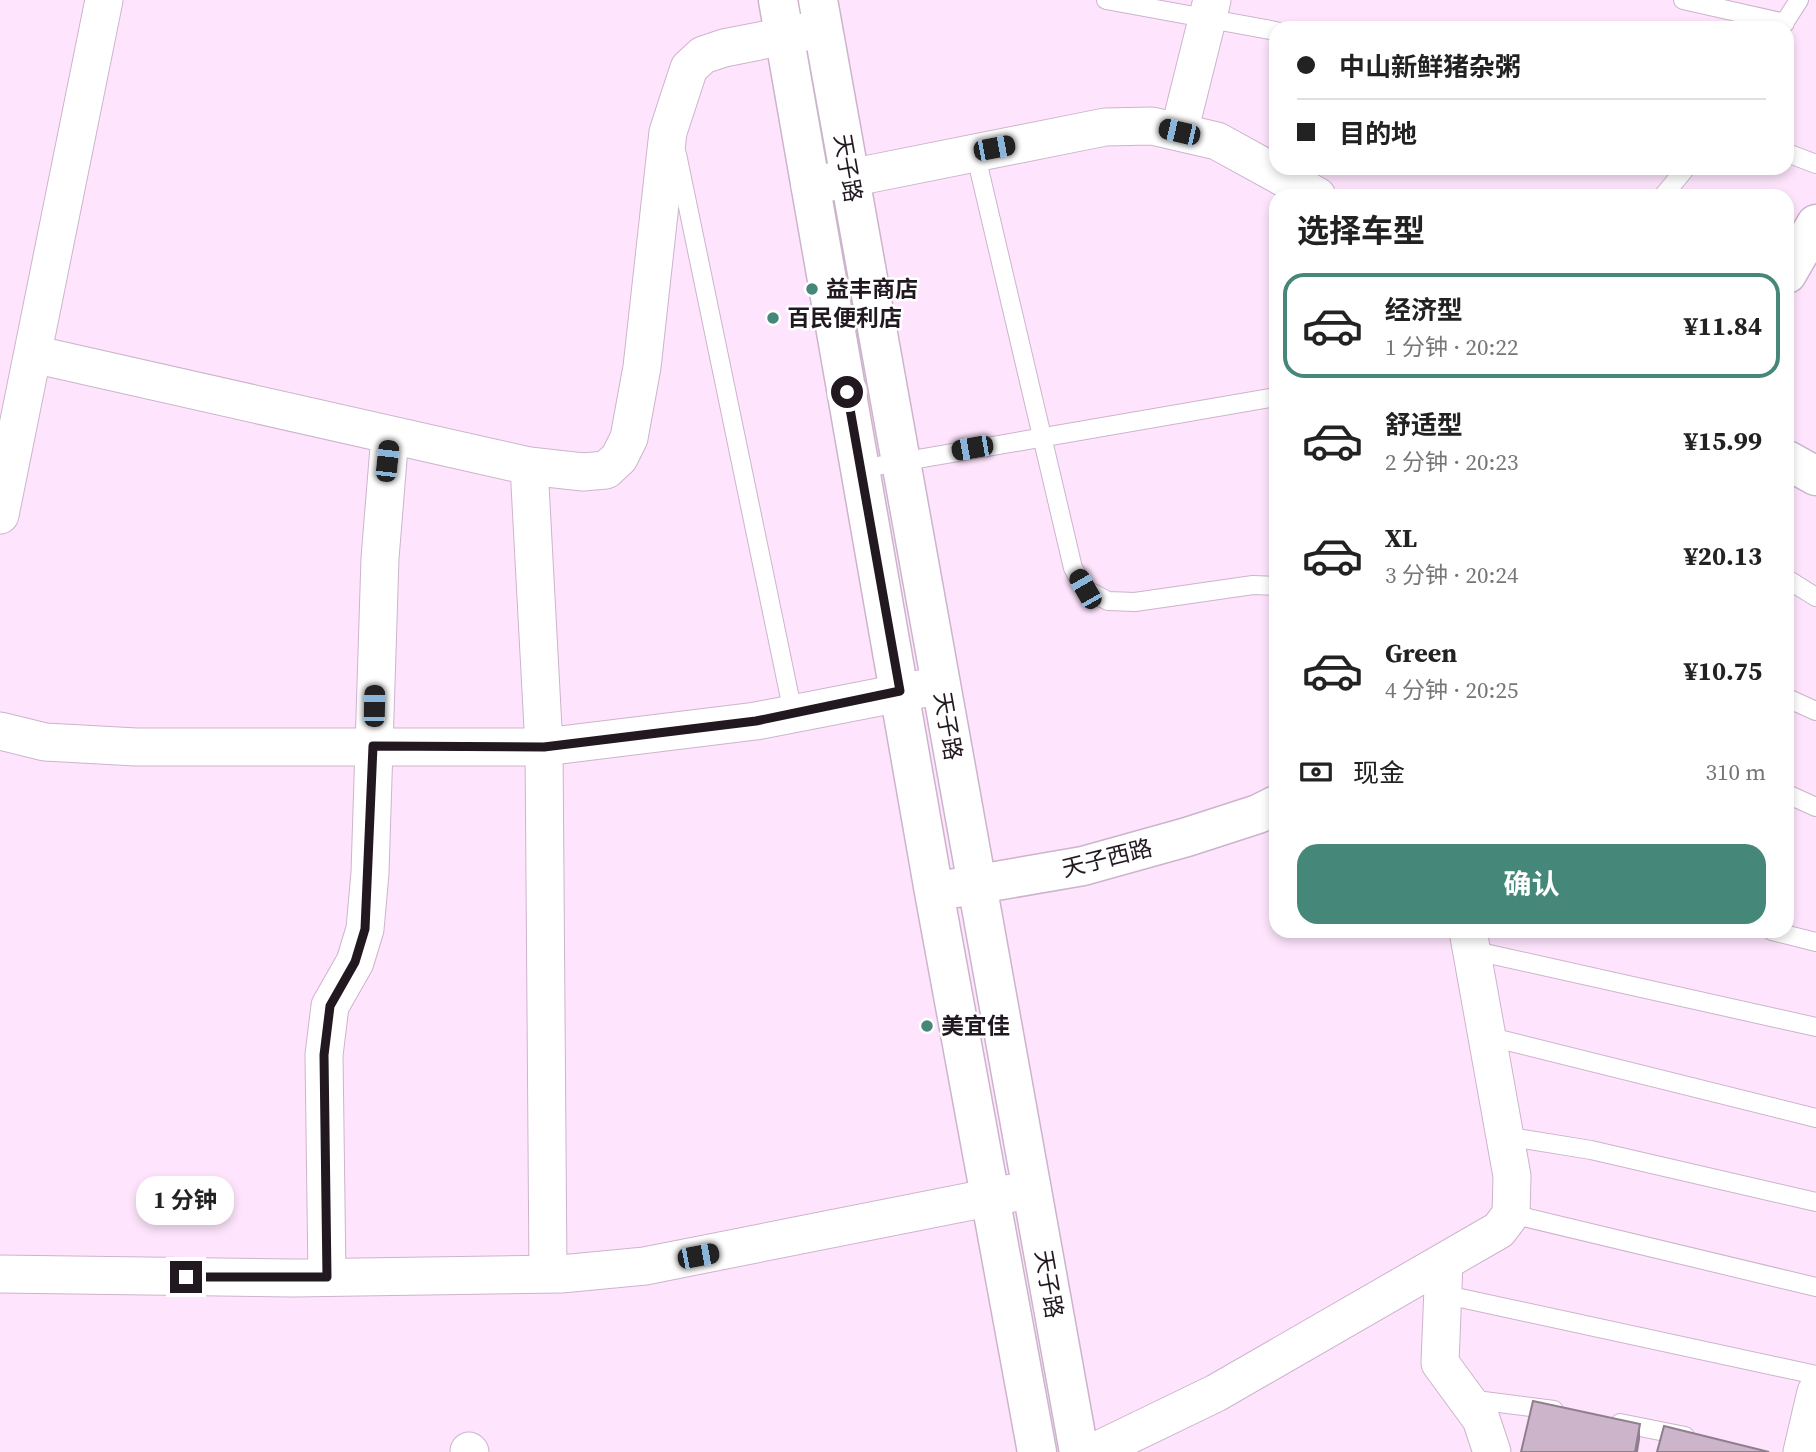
<!DOCTYPE html>
<html lang="zh">
<meta charset="utf-8">
<style>
body{margin:0;font-family:"Source Serif 4","Noto Sans SC",serif;background:#f6f6f6;color:#222;height:100vh;display:flex;flex-direction:column;font-size:26px;white-space:nowrap}
*{box-sizing:border-box;margin:0}
p{font-size:23px;color:#767676}
.icon{flex:none;width:38px;height:38px;fill:none;stroke:currentColor;stroke-width:2;stroke-linecap:round;stroke-linejoin:round}
.map{position:relative;flex:1;overflow:hidden}
.sheet{position:absolute;left:1269px;top:189px;width:525px;height:749px;display:flex;flex-direction:column;background:#fff;border-radius:21px;box-shadow:0 4px 10px #0003}
.sheet>*{flex:none}
.banner{position:absolute;left:1269px;top:21px;width:525px;height:154px;border-radius:21px;box-shadow:0 4px 10px #0003;display:grid;align-content:center;height:154px;padding:0 28px;background:#fff}
.end{position:absolute;width:32px;height:32px;margin:-16px;border:9px solid #211820;background:#fff;box-shadow:0 0 0 4px #fff}
.from{border-radius:50%}
.bubble{position:absolute;height:49px;border-radius:21px;background:#fff;box-shadow:0 4px 10px #0003;font-size:23px;font-weight:700;line-height:49px;text-align:center}
.car{position:absolute;width:21px;height:42px;margin:-21px -10px;border-radius:9px;box-shadow:0 0 5px 2px #0007;background:linear-gradient(#222 24%,#8ab4d8 0 40%,#222 0 76%,#8ab4d8 0 86%,#222 0)}
.banner b{display:flex;align-items:center;gap:24px;height:66px;font-size:26px}
.banner b+b{border-top:2px solid #e0e0e0}
.banner i{width:18px;height:18px;background:#222}
ul{padding:0;list-style:none}
li{display:flex;align-items:center;gap:21px;height:105px;margin:0 14px 10px;padding:0 14px;border:4px solid transparent;border-radius:21px}
li div{flex:1}
li b{display:block;font-size:26px}
li em{font-style:normal;font-weight:700}
li.on{border-color:#458778}
li>.icon{width:63px;height:63px;stroke-width:1.5}
h2{padding:0 28px;font-size:32px;line-height:84px}
.pay{display:flex;align-items:center;gap:18px;height:77px;padding:0 28px;font-size:26px}
.pay p{margin-inline-start:auto}
.button{display:flex;gap:14px;margin-top:auto;padding:14px 28px}
.button a{flex:1;height:80px;border-radius:21px;background:#458778;color:#fff;font-size:28px;font-weight:700;line-height:80px;text-align:center}
.map>svg:first-child{display:block}
</style>
<div class="map">
<svg width="1816" height="1452" viewBox="0 0 1816 1452">
<rect width="100%" height="100%" fill="#fee5fd"/>
<g fill="none" stroke-linecap="round" stroke-linejoin="round">
<defs>
<path id="lane" d="M1106,0L1276,31
M1683,0L1785,23
M1781,28L1799,0
M975,152L1073,568L1085,589L1108,601L1135,602L1253,585L1276,586
M1787,153L1816,164
M677,154L793,713
M1663,196L1686,168
M860,469L1276,397
M1787,579L1816,597
M1787,698L1816,711
M1787,794L1816,807
M1772,931L1816,942
M1471,950L1816,1027
M1487,1036L1816,1118
M1504,1136L1591,1150L1816,1202
M1511,1214L1816,1287
M1442,1294L1816,1375
M1468,1399L1554,1410
M1620,1423L1685,1436"/>
<path id="street" d="M1179,132L1212,0
M810,186L1105,127L1152,126L1217,141L1317,196
M33,354L529,466L583,472L606,470L619,458L629,438L642,367L668,132L689,68L703,55L724,48L815,30
M529,466L544,747L548,1274
M0,515L104,0
M0,731L45,742L136,747H544L756,721L941,685
M1444,1263L1440,1363L1481,1419L1492,1452
M0,1274L293,1278L561,1274L645,1266L1032,1189
M327,1277L324,1055L330,1006L355,962L365,929L370,873L380,558L390,435
M469,1451L470,1452
M1094,1452L1216,1393L1499,1230L1511,1214L1512,1176L1468,931
M1802,1452L1816,1392"/>
<path id="secondary" d="M778,0L934,892L1037,1452
M818,0L1079,1452
M1787,274L1816,224
M1787,460L1816,476
M950,889L1083,866L1187,837L1258,814L1276,805"/>
</defs>
<!-- lane casing -->
<use href="#lane" stroke="#ccb4cc" stroke-width="20"/>
<!-- street casing -->
<use href="#street" stroke="#ccb4cc" stroke-width="39"/>
<!-- secondary casing -->
<use href="#secondary" stroke="#ccb4cc" stroke-width="41"/>
<!-- lane -->
<use href="#lane" stroke="#fff" stroke-width="18"/>
<!-- street -->
<use href="#street" stroke="#fff" stroke-width="37"/>
<!-- secondary -->
<use href="#secondary" stroke="#fff" stroke-width="38"/>
</g>
<!-- shaded-wall -->
<path fill="#8f7e8e" d="M1640,1424V1439L1638,1452H1635Z"/>
<!-- building -->
<path fill="#ccb4cb" stroke="#8f7e8e" stroke-width="2" d="M1533,1401L1640,1424L1635,1452H1521Z
M1664,1426L1769,1452H1657Z"/>
<g fill="none" stroke-linecap="round" stroke-linejoin="round">
<!-- route -->
<path stroke="#211820" stroke-width="9" d="M186,1277H327L324,1055L330,1006L355,962L365,929L373,746L544,747L756,721L900,691L847,392"/>
</g>
<!-- markers -->
<g fill="#458778" stroke="#fff" stroke-width="2.5">
<circle cx="812" cy="289" r="7"/>
<circle cx="773" cy="318" r="7"/>
<circle cx="927" cy="1026" r="7"/>
</g>
<g text-anchor="middle" dominant-baseline="central" stroke-width="5" stroke-linejoin="round" paint-order="stroke">
<!-- street labels -->
<g font-size="23" fill="#211820" stroke="#fff">
<text transform="translate(848 168) rotate(80)">天子路</text>
<text transform="translate(948 726) rotate(80)">天子路</text>
<text transform="translate(1107 858) rotate(-14)">天子西路</text>
<text transform="translate(1049 1284) rotate(80)">天子路</text>
</g>
<!-- poi labels -->
<g font-size="23" font-weight="bold" fill="#211820" stroke="#fff" text-anchor="start">
<text x="826" y="289">益丰商店</text>
<text x="787" y="318">百民便利店</text>
<text x="941" y="1026">美宜佳</text>
</g>
</g>
</svg>
<i class="end from" style="left:847px;top:392px"></i>
<i class="end" style="left:186px;top:1277px"></i>
<div class="bubble" style="left:136px;top:1176px;width:98px">1 分钟</div>
<i class="car" style="left:1179px;top:132px;rotate:283deg"></i>
<i class="car" style="left:994px;top:148px;rotate:79deg"></i>
<i class="car" style="left:972px;top:448px;rotate:260deg"></i>
<i class="car" style="left:387px;top:461px;rotate:6deg"></i>
<i class="car" style="left:1085px;top:589px;rotate:330deg"></i>
<i class="car" style="left:374px;top:706px;rotate:1deg"></i>
<i class="car" style="left:698px;top:1256px;rotate:79deg"></i>
<div class="banner">
<b><i class="from"></i>中山新鲜猪杂粥</b>
<b><i></i>目的地</b>
</div>
<section class="sheet">
<h2>选择车型</h2>
<ul>
<li class="on"><svg class="icon" aria-label="car" viewBox="0 0 24 24"><path d="M5 17H2v-5l4-1 3-4h7l3 4 3 1v5h-3M9 17h6M6 11h13"/><circle cx="7" cy="17" r="2"/><circle cx="17" cy="17" r="2"/></svg><div><b>经济型</b><p>1 分钟 · 20:22</p></div><em>¥11.84</em></li>
<li><svg class="icon" aria-label="car" viewBox="0 0 24 24"><path d="M5 17H2v-5l4-1 3-4h7l3 4 3 1v5h-3M9 17h6M6 11h13"/><circle cx="7" cy="17" r="2"/><circle cx="17" cy="17" r="2"/></svg><div><b>舒适型</b><p>2 分钟 · 20:23</p></div><em>¥15.99</em></li>
<li><svg class="icon" aria-label="car" viewBox="0 0 24 24"><path d="M5 17H2v-5l4-1 3-4h7l3 4 3 1v5h-3M9 17h6M6 11h13"/><circle cx="7" cy="17" r="2"/><circle cx="17" cy="17" r="2"/></svg><div><b>XL</b><p>3 分钟 · 20:24</p></div><em>¥20.13</em></li>
<li><svg class="icon" aria-label="car" viewBox="0 0 24 24"><path d="M5 17H2v-5l4-1 3-4h7l3 4 3 1v5h-3M9 17h6M6 11h13"/><circle cx="7" cy="17" r="2"/><circle cx="17" cy="17" r="2"/></svg><div><b>Green</b><p>4 分钟 · 20:25</p></div><em>¥10.75</em></li>
</ul>
<div class="pay"><svg class="icon" aria-label="cash" viewBox="0 0 24 24"><path d="M3 7h18v10H3z"/><circle cx="12" cy="12" r="2"/></svg>现金<p>310 m</p></div>
<div class="button"><a>确认</a></div>
</section>
</div>
